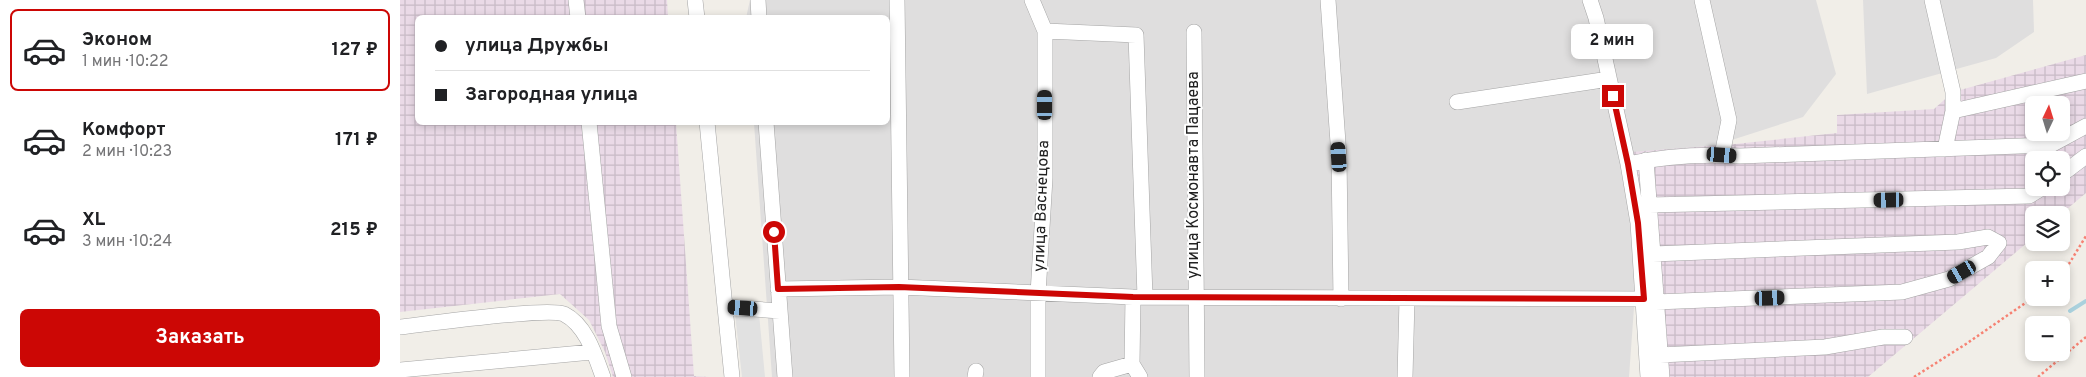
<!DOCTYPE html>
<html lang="ru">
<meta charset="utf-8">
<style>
body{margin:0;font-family:Overpass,sans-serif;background:#f6f6f6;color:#202124;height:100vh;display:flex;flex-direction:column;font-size:19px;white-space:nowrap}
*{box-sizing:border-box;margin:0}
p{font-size:16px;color:#757577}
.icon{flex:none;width:28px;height:28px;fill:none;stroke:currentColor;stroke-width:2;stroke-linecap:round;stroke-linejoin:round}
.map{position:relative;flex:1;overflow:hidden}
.drawer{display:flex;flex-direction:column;background:#fff;width:400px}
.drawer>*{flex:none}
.guide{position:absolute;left:15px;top:15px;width:475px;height:110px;border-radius:8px;box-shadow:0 2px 8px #0003;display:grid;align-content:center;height:110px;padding:0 20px;background:#fff}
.needle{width:32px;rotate:4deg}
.tools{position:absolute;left:1625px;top:96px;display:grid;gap:10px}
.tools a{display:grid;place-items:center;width:45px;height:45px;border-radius:8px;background:#fff;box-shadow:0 2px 8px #0003;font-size:25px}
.end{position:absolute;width:22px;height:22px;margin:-11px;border:6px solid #cc0705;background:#fff;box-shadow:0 0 0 2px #fff}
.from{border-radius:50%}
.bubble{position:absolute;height:35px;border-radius:8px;background:#fff;box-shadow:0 2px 8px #0003;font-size:16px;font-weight:700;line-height:35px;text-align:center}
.car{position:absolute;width:15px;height:30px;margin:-15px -8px;border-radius:6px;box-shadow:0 0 4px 1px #0007;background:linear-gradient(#222 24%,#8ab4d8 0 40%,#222 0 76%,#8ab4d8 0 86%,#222 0)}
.guide b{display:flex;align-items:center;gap:18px;height:48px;font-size:19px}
.guide b+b{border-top:1px solid #e0e0e0}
.guide i{width:12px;height:12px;background:#202124}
ul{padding:9px 0 0;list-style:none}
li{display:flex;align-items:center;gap:15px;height:82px;margin:0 10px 8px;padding:0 10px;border:2px solid transparent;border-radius:8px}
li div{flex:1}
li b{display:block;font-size:19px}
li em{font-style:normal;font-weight:700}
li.current{border-color:#cc0705}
li>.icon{width:45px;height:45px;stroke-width:1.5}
.button{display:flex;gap:10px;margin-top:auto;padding:10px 20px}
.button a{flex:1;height:58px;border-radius:8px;background:#cc0705;color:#fff;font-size:20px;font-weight:700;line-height:58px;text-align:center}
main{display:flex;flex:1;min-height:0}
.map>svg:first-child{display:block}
</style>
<main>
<section class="drawer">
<ul>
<li class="current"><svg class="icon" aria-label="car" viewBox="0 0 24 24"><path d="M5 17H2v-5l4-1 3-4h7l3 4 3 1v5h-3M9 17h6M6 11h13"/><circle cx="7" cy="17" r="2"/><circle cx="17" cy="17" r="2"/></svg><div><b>Эконом</b><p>1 мин · 10:22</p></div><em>127 ₽</em></li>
<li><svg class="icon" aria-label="car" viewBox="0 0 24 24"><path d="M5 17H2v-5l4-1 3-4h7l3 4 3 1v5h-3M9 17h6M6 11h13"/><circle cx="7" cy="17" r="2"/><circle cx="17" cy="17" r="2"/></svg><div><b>Комфорт</b><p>2 мин · 10:23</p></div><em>171 ₽</em></li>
<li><svg class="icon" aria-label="car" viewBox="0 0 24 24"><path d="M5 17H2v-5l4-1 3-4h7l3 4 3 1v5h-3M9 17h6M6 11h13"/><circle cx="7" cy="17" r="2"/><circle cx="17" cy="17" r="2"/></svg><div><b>XL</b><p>3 мин · 10:24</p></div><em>215 ₽</em></li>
</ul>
<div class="button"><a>Заказать</a></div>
</section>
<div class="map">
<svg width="1686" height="377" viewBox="0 0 1686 377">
<defs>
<pattern id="industrial-grid" width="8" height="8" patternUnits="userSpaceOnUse" patternTransform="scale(1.25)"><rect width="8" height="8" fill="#eadae7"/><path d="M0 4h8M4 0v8" fill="none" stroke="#c8bbc6"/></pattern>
</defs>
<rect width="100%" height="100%" fill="#f1eee8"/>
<!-- residential -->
<path fill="#dfdede" d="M350,0H1416L1436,74L1403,117L1313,146L1241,210L1229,377H372L354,123L488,122V18H346Z
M1463,0H1633L1634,32L1596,58L1467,94Z"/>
<!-- industrial -->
<path fill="url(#industrial-grid)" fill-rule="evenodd" d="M0,0H267L268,17L18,18V122L276,123L294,376L309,377H213L205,352L189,320L160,294L0,312Z
M1686,55V193L1660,215H1634V237L1468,377H1252L1231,152L1335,144L1437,133V115L1534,109L1553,92ZM1634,105H1661V132H1634ZM1634,160H1661V188H1634Z"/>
<!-- parking -->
<path fill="#e1e1e1" d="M335,314H359L365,377H342Z"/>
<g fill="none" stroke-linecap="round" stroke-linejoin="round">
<!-- stream -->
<path stroke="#aad1dd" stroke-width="4" d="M1670,311L1686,301"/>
<defs>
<path id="minor" d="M176,0L178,18
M295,0L297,18
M358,0L359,18
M497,0L502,377
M632,0L645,31V178L638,294V377
M928,0L939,157L941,299
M1190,0L1196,18L1228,164L1238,223L1248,377
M1302,0L1329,120L1322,155
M1532,0L1553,92V111L1545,149
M645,31L736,35L745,297
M794,32L797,377
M1057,102L1209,79
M1553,111L1686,81
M189,122L209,326L224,377
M307,122L325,307
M366,122L385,377
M1246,160L1262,377
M1228,164C1264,156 1304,154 1340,156L1651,145L1686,126
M1661,175L1686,156
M1249,205L1629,196L1642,188
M1253,254L1558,242L1588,237L1599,243L1588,257L1549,279L1502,292L1256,302
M378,289L499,287L733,297L1244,299
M0,327C26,324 148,307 164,314C186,325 195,355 203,377
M1260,355L1425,347L1483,337H1505
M732,364L740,377
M0,370L192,352
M332,377L325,307L380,311
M575,377L576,371
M700,377L704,372L732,364L733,297
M1005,377L1007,299"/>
</defs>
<!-- minor casing -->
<use href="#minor" stroke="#a5a5a5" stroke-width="16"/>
<!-- path -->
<path stroke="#f68273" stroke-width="2.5" stroke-dasharray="2.5 2.5" stroke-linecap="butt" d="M1661,277L1686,236
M1514,377L1566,344L1634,297
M1638,377L1686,337"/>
<!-- minor -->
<use href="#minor" stroke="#fff" stroke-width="15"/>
</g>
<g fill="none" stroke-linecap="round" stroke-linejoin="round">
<!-- route -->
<path stroke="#cc0705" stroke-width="6" d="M374,232L378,289L499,287L733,297L1244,299L1238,223L1228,164L1213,96"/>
</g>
<g text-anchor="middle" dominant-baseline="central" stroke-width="4" stroke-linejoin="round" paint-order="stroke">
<!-- street labels -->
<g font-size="16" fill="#212121" stroke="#fff">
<text transform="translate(794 175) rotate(-90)">улица Космонавта Пацаева</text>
<text transform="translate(642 206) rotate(-88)">улица Васнецова</text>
</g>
</g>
</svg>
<div class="tools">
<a><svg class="needle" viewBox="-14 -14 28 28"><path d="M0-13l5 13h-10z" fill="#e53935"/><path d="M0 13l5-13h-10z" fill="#757577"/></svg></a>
<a><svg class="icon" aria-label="locate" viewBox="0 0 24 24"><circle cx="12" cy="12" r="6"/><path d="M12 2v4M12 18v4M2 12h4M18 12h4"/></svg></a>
<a><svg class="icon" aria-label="layers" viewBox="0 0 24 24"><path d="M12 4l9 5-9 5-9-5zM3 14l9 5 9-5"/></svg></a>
<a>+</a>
<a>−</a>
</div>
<i class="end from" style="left:374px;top:232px"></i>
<i class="end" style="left:1213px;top:96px"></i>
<div class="bubble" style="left:1171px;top:24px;width:82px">2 мин</div>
<i class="car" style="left:645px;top:105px;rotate:0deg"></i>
<i class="car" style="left:1322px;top:155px;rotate:94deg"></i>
<i class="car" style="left:939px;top:157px;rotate:356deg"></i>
<i class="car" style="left:1489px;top:200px;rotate:269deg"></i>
<i class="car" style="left:1562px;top:272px;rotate:240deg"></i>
<i class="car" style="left:1370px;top:298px;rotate:88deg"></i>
<i class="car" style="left:343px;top:308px;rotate:274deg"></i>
<div class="guide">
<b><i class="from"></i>улица Дружбы</b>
<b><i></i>Загородная улица</b>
</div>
</div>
</main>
